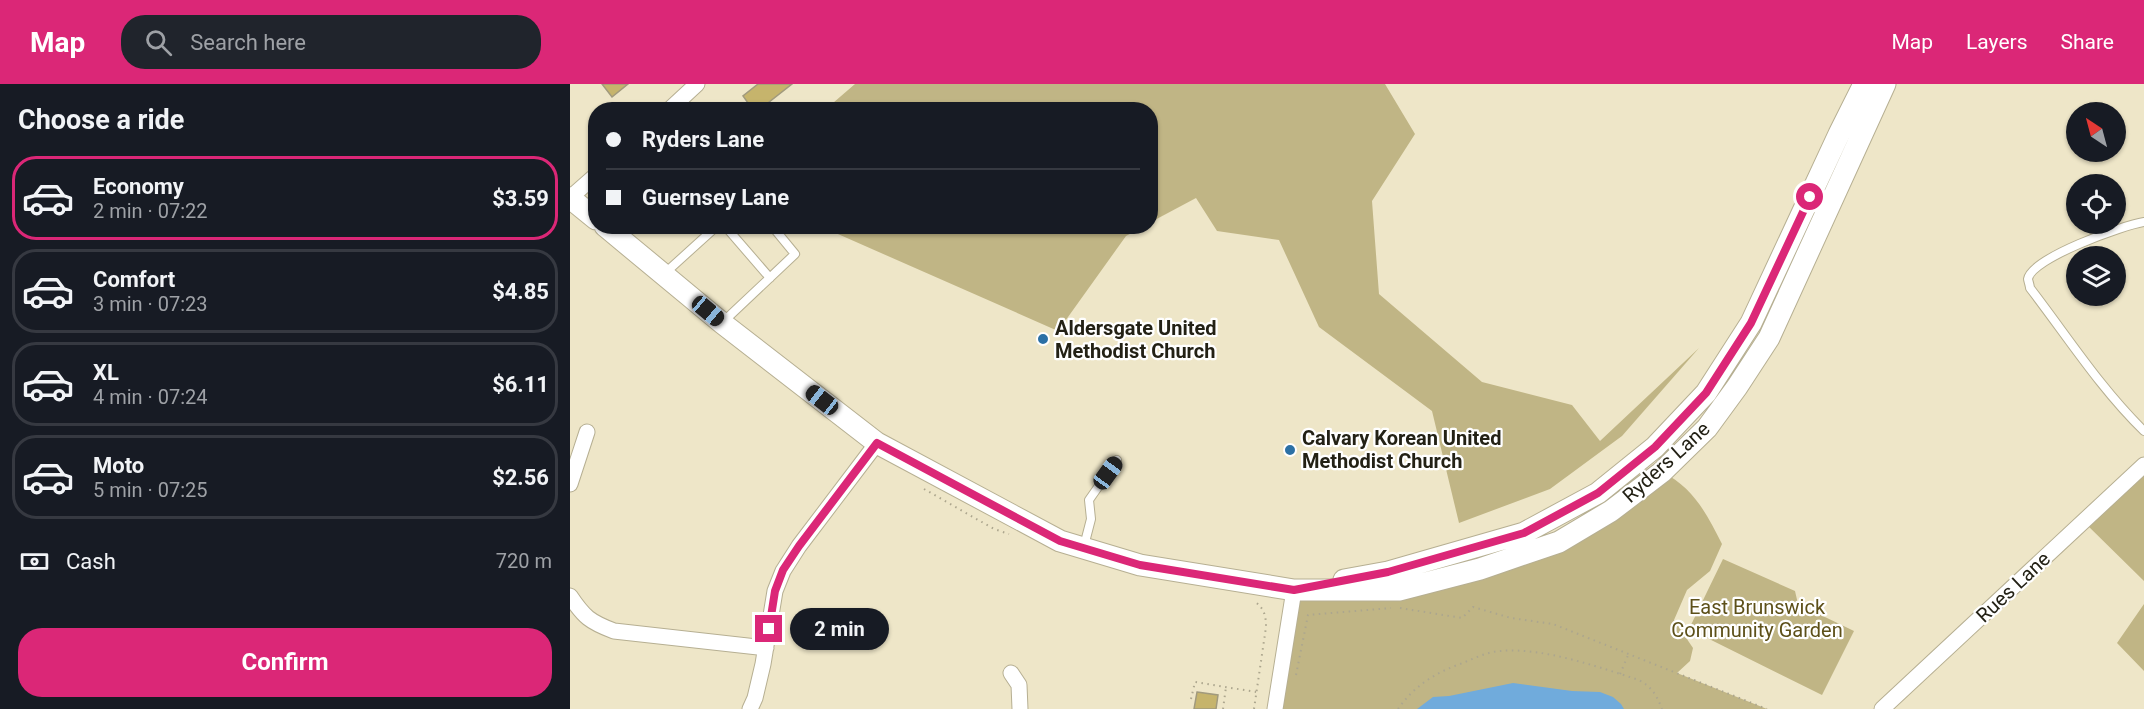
<!DOCTYPE html>
<meta charset="utf-8">
<style>
body{margin:0;font-family:Roboto,sans-serif;background:#20242c;color:#f1f3f6;height:100vh;display:flex;flex-direction:column;font-size:22px;white-space:nowrap}
*{box-sizing:border-box;margin:0}
p{font-size:20px;color:#9ea1a6}
.icon{flex:none;width:33px;height:33px;fill:none;stroke:currentColor;stroke-width:2;stroke-linecap:round;stroke-linejoin:round}
.map{position:relative;flex:1;overflow:hidden}
.panel{display:flex;flex-direction:column;background:#171b24;width:570px}
.panel>*{flex:none}
.banner{position:absolute;left:18px;top:18px;width:570px;height:132px;border-radius:24px;box-shadow:0 2px 4px #0004;display:grid;align-content:center;height:132px;padding:0 18px;background:#171b24}
.needle{width:39px;rotate:324deg}
.fabs{position:absolute;left:1496px;top:18px;display:grid;gap:12px}
.fabs a{display:grid;place-items:center;width:60px;height:60px;border-radius:50%;background:#171b24;box-shadow:0 2px 4px #0004;font-size:30px}
.end{position:absolute;width:27px;height:27px;margin:-14px;border:8px solid #db2777;background:#fff;box-shadow:0 0 0 3px #fff}
.from{border-radius:50%}
.bubble{position:absolute;height:42px;border-radius:21px;background:#171b24;box-shadow:0 2px 4px #0004;font-size:20px;font-weight:700;line-height:42px;text-align:center}
.car{position:absolute;width:18px;height:36px;margin:-18px -9px;border-radius:8px;box-shadow:0 0 4px 2px #0007;background:linear-gradient(#222 24%,#8ab4d8 0 40%,#222 0 76%,#8ab4d8 0 86%,#222 0)}
.banner b{display:flex;align-items:center;gap:21px;height:57px;font-size:22px}
.banner b+b{border-top:2px solid #363941}
.banner i{width:15px;height:15px;background:#f1f3f6}
ul{padding:0;list-style:none}
li{display:flex;align-items:center;gap:18px;height:84px;margin:0 12px 9px;padding:0 6px;border:3px solid #363941;border-radius:24px}
li div{flex:1}
li b{display:block;font-size:22px}
li em{font-style:normal;font-weight:700}
li.current{border-color:#db2777}
li>.icon{width:54px;height:54px;stroke-width:1.5}
h2{padding:0 18px;font-size:27px;line-height:72px}
.pay{display:flex;align-items:center;gap:15px;height:66px;padding:0 18px;font-size:22px}
.pay p{margin-inline-start:auto}
.primary-button{display:flex;gap:12px;margin-top:auto;padding:12px 18px}
.primary-button a{flex:1;height:69px;border-radius:24px;background:#db2777;color:#fff;font-size:24px;font-weight:700;line-height:69px;text-align:center}
header{display:flex;align-items:center;gap:36px;box-sizing:border-box;height:84px;padding:0 30px;background:#db2777;color:#fff}
header strong{font-size:28px}
nav{display:flex;gap:33px;margin-inline-start:auto;font-size:21px}
.search{width:420px;height:54px;background:#20242c;display:flex;align-items:center;gap:15px;box-sizing:border-box;padding:0 21px;border-radius:24px;color:#9ea1a6;font-size:22px}
main{display:flex;flex:1;min-height:0}
.map>svg:first-child{display:block}
</style>
<header>
<strong>Map</strong>
<div class="search"><svg class="icon" aria-label="search" viewBox="0 0 24 24"><circle cx="10" cy="10" r="6"/><path d="M15 15l6 6"/></svg>Search here</div>
<nav><a>Map</a><a>Layers</a><a>Share</a></nav>
</header>
<main>
<section class="panel">
<h2>Choose a ride</h2>
<ul>
<li class="current"><svg class="icon" aria-label="car" viewBox="0 0 24 24"><path d="M5 17H2v-5l4-1 3-4h7l3 4 3 1v5h-3M9 17h6M6 11h13"/><circle cx="7" cy="17" r="2"/><circle cx="17" cy="17" r="2"/></svg><div><b>Economy</b><p>2 min · 07:22</p></div><em>$3.59</em></li>
<li><svg class="icon" aria-label="car" viewBox="0 0 24 24"><path d="M5 17H2v-5l4-1 3-4h7l3 4 3 1v5h-3M9 17h6M6 11h13"/><circle cx="7" cy="17" r="2"/><circle cx="17" cy="17" r="2"/></svg><div><b>Comfort</b><p>3 min · 07:23</p></div><em>$4.85</em></li>
<li><svg class="icon" aria-label="car" viewBox="0 0 24 24"><path d="M5 17H2v-5l4-1 3-4h7l3 4 3 1v5h-3M9 17h6M6 11h13"/><circle cx="7" cy="17" r="2"/><circle cx="17" cy="17" r="2"/></svg><div><b>XL</b><p>4 min · 07:24</p></div><em>$6.11</em></li>
<li><svg class="icon" aria-label="car" viewBox="0 0 24 24"><path d="M5 17H2v-5l4-1 3-4h7l3 4 3 1v5h-3M9 17h6M6 11h13"/><circle cx="7" cy="17" r="2"/><circle cx="17" cy="17" r="2"/></svg><div><b>Moto</b><p>5 min · 07:25</p></div><em>$2.56</em></li>
</ul>
<div class="pay"><svg class="icon" aria-label="cash" viewBox="0 0 24 24"><path d="M3 7h18v10H3z"/><circle cx="12" cy="12" r="2"/></svg>Cash<p>720 m</p></div>
<div class="primary-button"><a>Confirm</a></div>
</section>
<div class="map">
<svg width="1574" height="625" viewBox="0 0 1574 625">
<rect width="100%" height="100%" fill="#eee6c8"/>
<!-- green -->
<path fill="#c0b585" d="M285,0H815L845,50L802,117L809,210L912,298L1002,321L1030,357L1129,264L1052,352L980,405L889,439L862,327L749,243L709,156L647,147L626,114L581,138L580,26L256,25Z
M252,143H573L556,152L488,247Z
M1574,381V497L1514,438Z
M1092,388C1124,404 1136,429 1152,460L1140,487L1117,506L1104,536L1123,564L1120,577L1107,589L1197,625H705L724,506H829L989,458Z
M1153,475L1225,507L1228,520L1284,547L1252,611L1119,545Z
M1574,520V587L1547,559Z"/>
<!-- water -->
<path fill="#70abdc" d="M943,599L1002,607L1030,608L1043,613L1051,620L1054,625H847L863,613L879,612Z"/>
<!-- building -->
<path fill="#c6b46c" stroke="#a19a7d" stroke-width="1.5" d="M32,0H58L42,13Z
M188,0H222L189,26H183L173,12Z
M627,608L648,611L646,625H624Z"/>
<g fill="none" stroke-linecap="round" stroke-linejoin="round">
<defs>
<path id="service" d="M1574,138C1554,141 1461,174 1458,195C1458,196 1460,202 1460,204C1497,252 1530,304 1574,347
M155,142L200,194
M94,190L147,142
M154,237L225,170L202,142
M514,462L521,435L519,416L547,376"/>
<path id="minor" d="M99,26L127,0
M0,114L26,91
M0,400L17,348
M0,512C14,533 20,538 44,547L196,564
M441,589L449,601L450,625
M180,625L185,614L193,580L205,507L213,487L229,462L307,359
M705,625L724,506
M1312,625L1574,381"/>
<path id="secondary" d="M0,114L26,135
M35,142L152,239L307,359L490,457L570,481L724,506H829L910,485L989,458L1041,427L1092,388L1137,344L1167,303L1199,254L1315,0
M774,496L818,488L954,449L1028,409L1085,363L1136,309L1181,239L1269,50L1294,0"/>
</defs>
<!-- service casing -->
<use href="#service" stroke="#b6af92" stroke-width="10"/>
<!-- minor casing -->
<use href="#minor" stroke="#b6af92" stroke-width="17"/>
<!-- secondary casing -->
<use href="#secondary" stroke="#b6af92" stroke-width="23"/>
<!-- path -->
<path stroke="#aca68e" stroke-width="2" stroke-dasharray="1.5 4.5" stroke-linecap="butt" d="M354,405L424,445L439,450
M830,524L892,534L903,523L941,534L983,540L1197,625
M1050,590L1059,569
M726,591L738,531L821,524
M621,615L625,598L686,608
M653,625L656,603
M684,625L696,543C696,531 694,524 684,517
M828,625C844,602 865,589 890,580C903,575 916,568 930,567C973,563 1028,583 1069,596C1082,603 1087,612 1092,625"/>
<!-- service -->
<use href="#service" stroke="#fff" stroke-width="8"/>
<!-- minor -->
<use href="#minor" stroke="#fff" stroke-width="15"/>
<!-- secondary -->
<use href="#secondary" stroke="#fff" stroke-width="21"/>
</g>
<g fill="none" stroke-linecap="round" stroke-linejoin="round">
<!-- route -->
<path stroke="#db2777" stroke-width="8" d="M199,545L205,507L213,486L229,462L307,359L490,457L570,481L724,506L818,488L954,449L1028,409L1085,363L1136,309L1181,239L1240,113"/>
</g>
<!-- markers -->
<g fill="#2b70a5" stroke="#fff" stroke-width="2">
<circle cx="473" cy="255" r="6"/>
<circle cx="720" cy="366" r="6"/>
</g>
<g text-anchor="middle" dominant-baseline="central" stroke-width="4.5" stroke-linejoin="round" paint-order="stroke">
<!-- poi labels -->
<g font-size="20" font-weight="bold" fill="#232115" stroke="#fff" text-anchor="start">
<text x="485" y="244">Aldersgate United<tspan x="485" dy="23">Methodist Church</tspan></text>
<text x="732" y="354">Calvary Korean United<tspan x="732" dy="23">Methodist Church</tspan></text>
</g>
<!-- street labels -->
<g font-size="20" fill="#232115" stroke="#fff">
<text transform="translate(1096 378) rotate(-42)">Ryders Lane</text>
<text transform="translate(1443 503) rotate(-43)">Rues Lane</text>
</g>
<!-- park labels -->
<g font-size="20" fill="#5d5019" stroke="#fff">
<text x="1187" y="523">East Brunswick<tspan x="1187" dy="23">Community Garden</tspan></text>
</g>
</g>
</svg>
<div class="fabs">
<a><svg class="needle" viewBox="-14 -14 28 28"><path d="M0-13l5 13h-10z" fill="#e53935"/><path d="M0 13l5-13h-10z" fill="#9ea1a6"/></svg></a>
<a><svg class="icon" aria-label="locate" viewBox="0 0 24 24"><circle cx="12" cy="12" r="6"/><path d="M12 2v4M12 18v4M2 12h4M18 12h4"/></svg></a>
<a><svg class="icon" aria-label="layers" viewBox="0 0 24 24"><path d="M12 4l9 5-9 5-9-5zM3 14l9 5 9-5"/></svg></a>
</div>
<i class="end from" style="left:1240px;top:113px"></i>
<i class="end" style="left:199px;top:545px"></i>
<div class="bubble" style="left:220px;top:524px;width:99px">2 min</div>
<i class="car" style="left:138px;top:227px;rotate:130deg"></i>
<i class="car" style="left:252px;top:316px;rotate:308deg"></i>
<i class="car" style="left:538px;top:389px;rotate:36deg"></i>
<div class="banner">
<b><i class="from"></i>Ryders Lane</b>
<b><i></i>Guernsey Lane</b>
</div>
</div>
</main>
